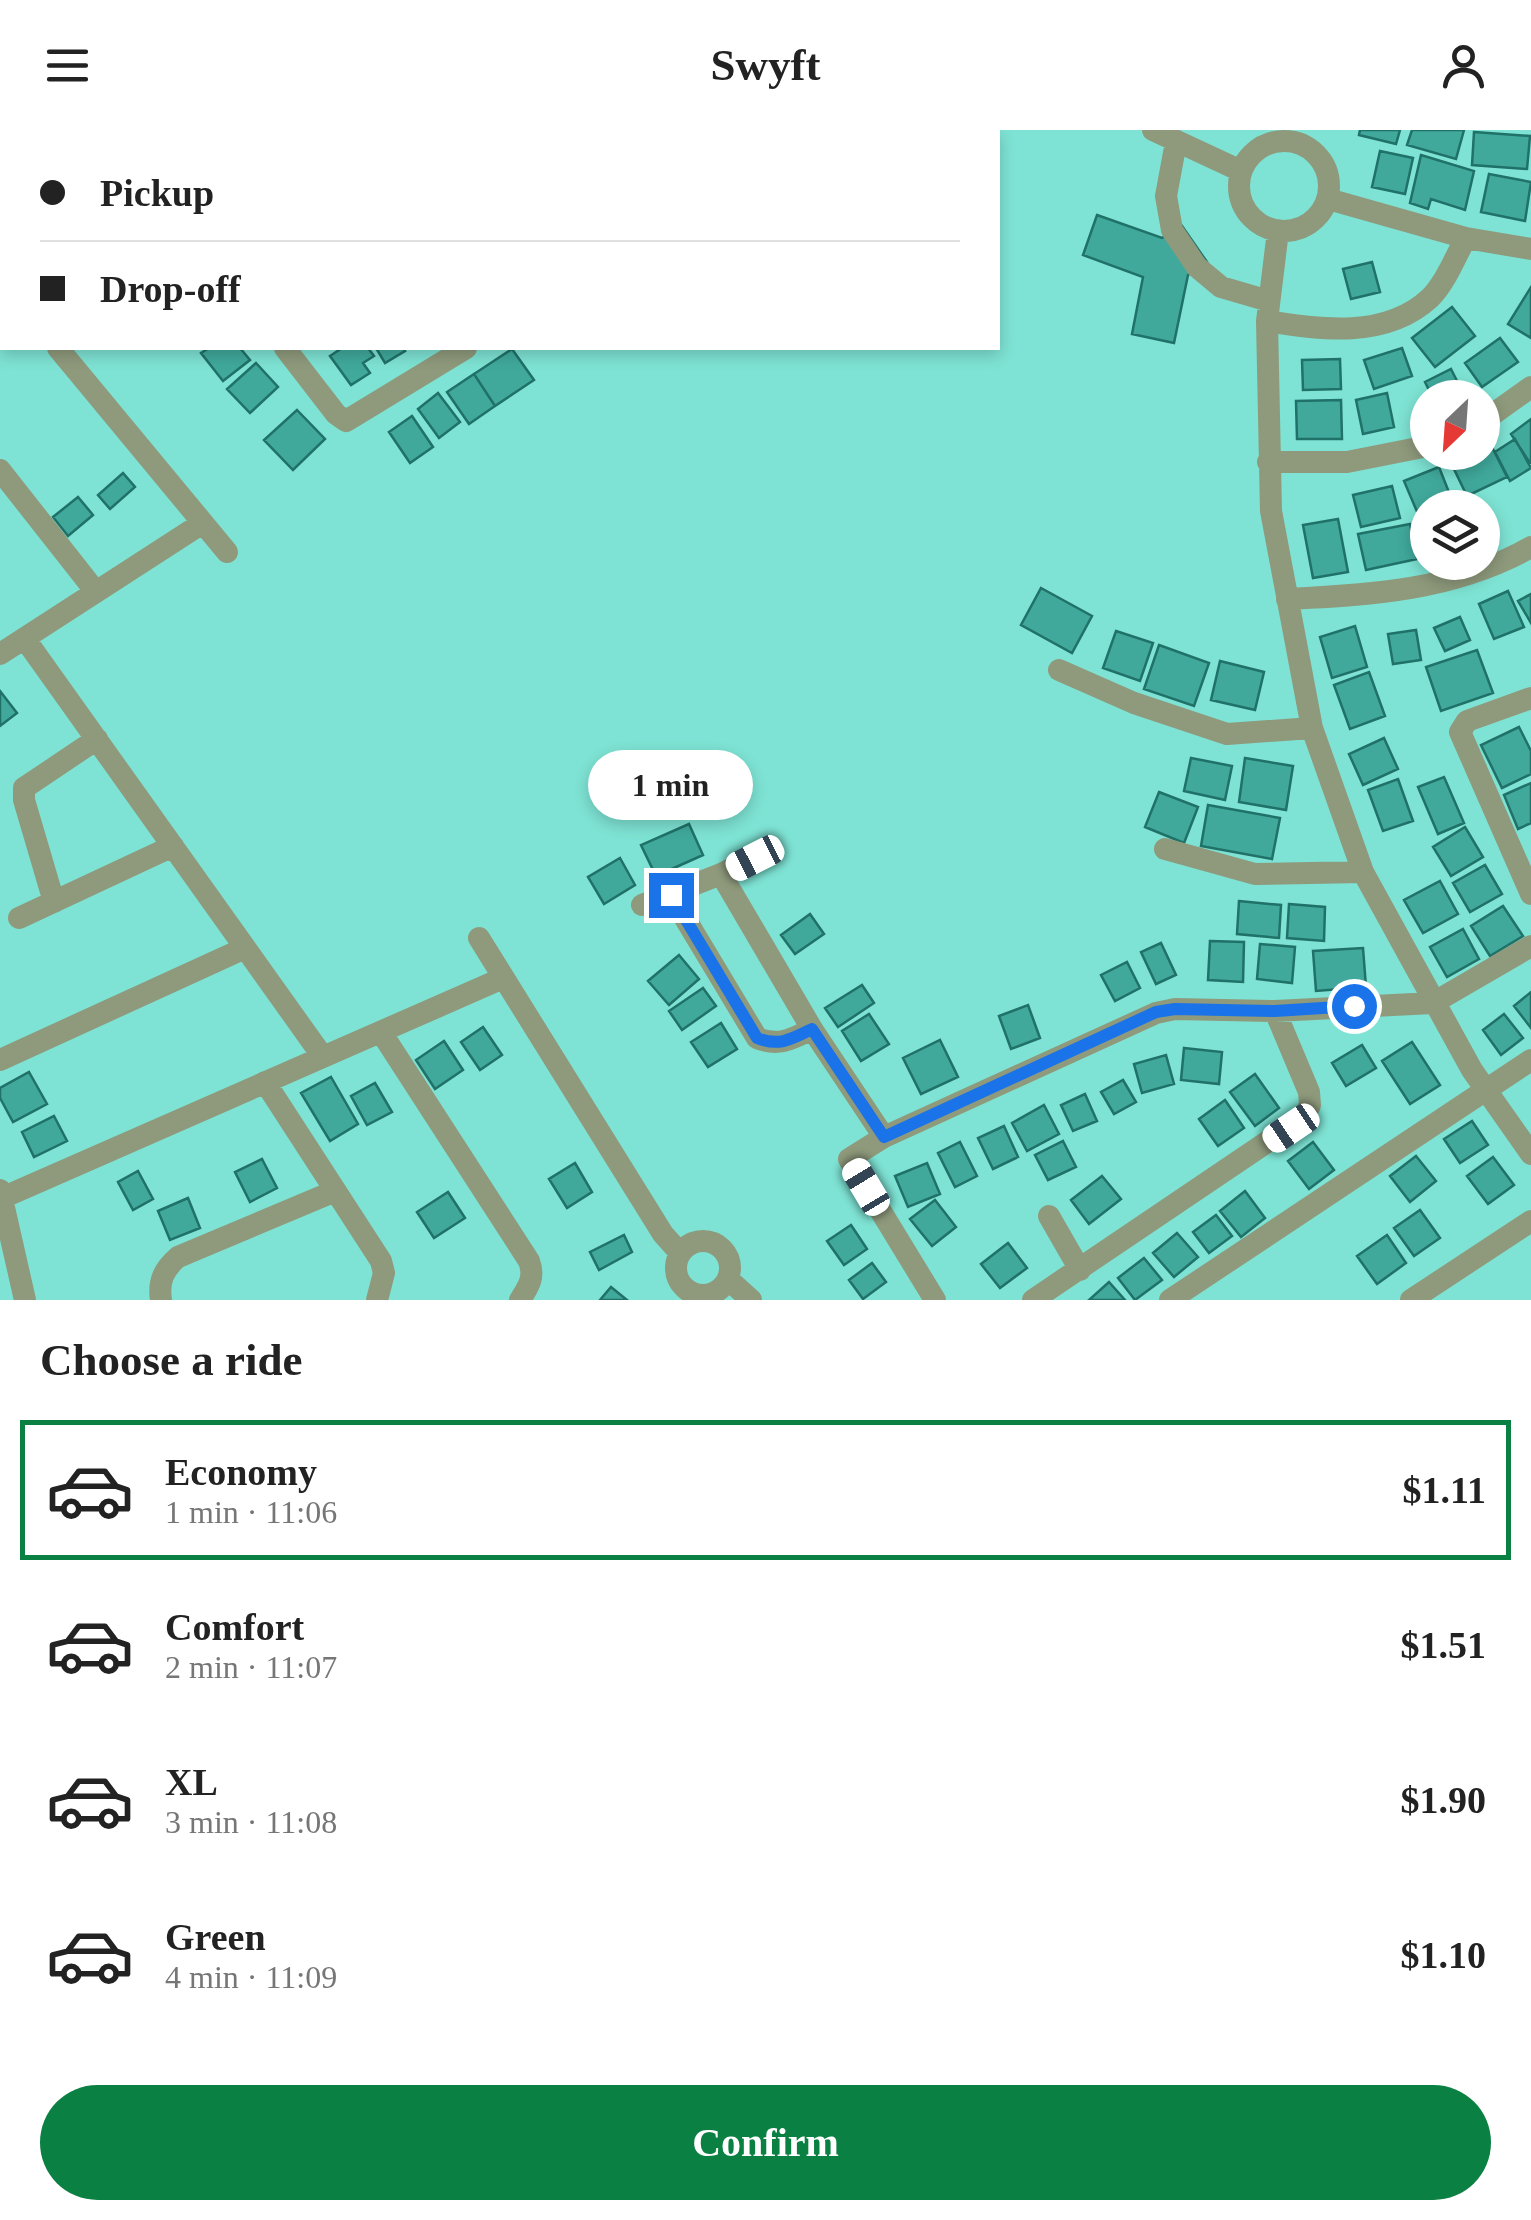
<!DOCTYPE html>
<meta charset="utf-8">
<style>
body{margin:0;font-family:"Times New Roman",serif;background:#f2f2f2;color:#222;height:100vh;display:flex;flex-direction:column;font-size:38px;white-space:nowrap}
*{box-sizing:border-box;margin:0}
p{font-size:32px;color:#767676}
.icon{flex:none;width:55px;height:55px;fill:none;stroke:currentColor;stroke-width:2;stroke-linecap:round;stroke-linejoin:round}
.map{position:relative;height:1170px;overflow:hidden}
.details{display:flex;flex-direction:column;background:#fff;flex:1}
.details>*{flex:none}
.banner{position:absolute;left:0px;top:0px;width:1000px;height:220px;box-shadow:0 5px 15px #0003;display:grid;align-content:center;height:220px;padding:0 40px;background:#fff}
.needle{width:65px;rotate:205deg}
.buttons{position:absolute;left:1410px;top:250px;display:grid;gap:20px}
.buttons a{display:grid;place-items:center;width:90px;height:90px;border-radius:50%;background:#fff;box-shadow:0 5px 15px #0003;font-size:50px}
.end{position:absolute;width:45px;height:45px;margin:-22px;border:12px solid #1a73e8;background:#fff;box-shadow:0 0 0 5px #fff}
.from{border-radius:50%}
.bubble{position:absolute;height:70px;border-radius:35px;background:#fff;box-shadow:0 5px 15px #0003;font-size:32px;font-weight:700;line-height:70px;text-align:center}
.car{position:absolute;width:30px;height:60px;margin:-30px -15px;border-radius:12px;box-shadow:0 0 8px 2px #0007;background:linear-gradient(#fff 24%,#345 0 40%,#fff 0 76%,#345 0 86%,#fff 0)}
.banner b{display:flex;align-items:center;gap:35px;height:95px;font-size:38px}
.banner b+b{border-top:2px solid #e0e0e0}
.banner i{width:25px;height:25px;background:#222}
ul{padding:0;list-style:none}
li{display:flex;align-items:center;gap:30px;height:140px;margin:0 20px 15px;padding:0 20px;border:5px solid transparent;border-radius:0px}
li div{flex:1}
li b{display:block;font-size:38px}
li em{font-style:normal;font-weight:700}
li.current{border-color:#0b8043}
li>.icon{width:90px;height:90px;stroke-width:1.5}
h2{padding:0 40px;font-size:45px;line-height:120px}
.action{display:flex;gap:20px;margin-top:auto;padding:20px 40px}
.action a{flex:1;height:115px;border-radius:60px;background:#0b8043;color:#fff;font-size:40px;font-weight:700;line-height:115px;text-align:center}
header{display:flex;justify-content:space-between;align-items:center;height:130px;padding:0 40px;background:#fff;font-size:45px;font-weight:700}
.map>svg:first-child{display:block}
</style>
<header><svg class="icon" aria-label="menu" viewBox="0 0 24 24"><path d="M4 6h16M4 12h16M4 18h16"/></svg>Swyft<svg class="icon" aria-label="person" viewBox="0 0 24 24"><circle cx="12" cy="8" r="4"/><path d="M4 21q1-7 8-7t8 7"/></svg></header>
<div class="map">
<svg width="1531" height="1170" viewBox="0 0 1531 1170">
<rect width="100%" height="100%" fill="#7ee3d4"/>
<!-- building -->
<path fill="#40a99c" stroke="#207168" stroke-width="2.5" d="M1360,0H1400L1396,14L1359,5Z
M1412,0H1464L1456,29L1407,15Z
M1474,2L1530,6L1527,39L1472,35Z
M1380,21L1413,28L1405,64L1372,57Z
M1421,25L1474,41L1465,80L1431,69L1428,79L1410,73Z
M1489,44L1531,52L1525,91L1481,82Z
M1097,85L1162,108L1182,96L1207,132L1188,145L1174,213L1132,204L1143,147L1083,125Z
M1372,132L1380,162L1351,169L1343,139Z
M1531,157V208L1508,194Z
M1452,177L1475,206L1435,237L1412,208Z
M1500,208L1518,232L1482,257L1465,233Z
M209,218H240L250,230L223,251L201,223Z
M342,218H368L374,226L363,233L370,243L351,255L330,226Z
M376,218H403L405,221L385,233Z
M1402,218L1412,246L1374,259L1364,230Z
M512,219L534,250L495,276L474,244Z
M1340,229L1341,259L1303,260L1302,230Z
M256,233L278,257L250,283L227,259Z
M1451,239L1464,265L1433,268L1425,252Z
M474,244L495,276L469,294L447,262Z
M438,263L460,292L439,308L418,279Z
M1387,263L1394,297L1363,304L1356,270Z
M1341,270L1342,309H1297L1296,271Z
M297,280L325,309L293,340L264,310Z
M412,286L433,317L410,333L389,302Z
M1531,289V332L1530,333L1511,304Z
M1515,309L1531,338L1510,351L1495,322Z
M1492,317L1507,347L1467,366L1453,337Z
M1439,337L1452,370L1428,378L1418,384L1404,351Z
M123,343L135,357L110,379L98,365Z
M1392,356L1400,388L1361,397L1353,365Z
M78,367L93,385L68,406L53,387Z
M1338,389L1348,442L1313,448L1303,395Z
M1410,394L1417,429L1366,440L1358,404Z
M1041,458L1092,486L1072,523L1021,495Z
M1508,461L1524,497L1494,509L1479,474Z
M1531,464V493L1518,471Z
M1460,487L1470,510L1445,521L1434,498Z
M1355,496L1367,537L1332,548L1320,507Z
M1416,500L1421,530L1393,534L1388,504Z
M1116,501L1153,513L1140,551L1103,538Z
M1159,515L1209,533L1194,576L1144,559Z
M1477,520L1493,563L1441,581L1426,537Z
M1220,531L1264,542L1255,580L1211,570Z
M1369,542L1385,586L1350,599L1334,555Z
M0,561L17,583L0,596Z
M1519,597L1531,621V644L1502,658L1481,615Z
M1384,608L1398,639L1363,655L1349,624Z
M1191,628L1232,636L1225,670L1184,661Z
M1245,628L1293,636L1286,680L1239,672Z
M1444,647L1464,693L1438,704L1418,657Z
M1398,649L1413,691L1383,701L1368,660Z
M1531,653V693L1518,699L1504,665Z
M1159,662L1198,677L1184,713L1145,697Z
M1208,675L1280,688L1272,729L1201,716Z
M689,694L703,725L656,746L641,715Z
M1465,697L1483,727L1451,746L1433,717Z
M620,728L635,755L604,774L588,747Z
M1485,735L1502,764L1470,782L1453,753Z
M1440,751L1458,784L1423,803L1404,770Z
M1239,771L1281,775L1279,808L1237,804Z
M1289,774L1325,777L1324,811L1287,808Z
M1503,776L1523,806L1490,826L1471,796Z
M810,784L824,804L795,824L781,805Z
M1463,799L1479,829L1447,847L1430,817Z
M1210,811L1244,812L1243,852L1208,850Z
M1161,813L1176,845L1156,854L1141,822Z
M1260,814L1295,817L1292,853L1257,849Z
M1363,818L1366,857L1316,861L1313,821Z
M679,825L699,849L669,875L648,851Z
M1127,832L1140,858L1115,871L1101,845Z
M862,855L874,873L838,897L825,878Z
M703,858L716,876L682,900L669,881Z
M1531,862V898L1514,876Z
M1028,875L1040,908L1011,919L999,886Z
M869,884L889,914L861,931L842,901Z
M1504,884L1523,908L1501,925L1483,900Z
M721,893L737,919L708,937L691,912Z
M483,897L502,925L480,940L461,912Z
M940,910L958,947L921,964L903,928Z
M444,911L463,940L435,959L416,930Z
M1412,912L1440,955L1410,974L1382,931Z
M1362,915L1376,938L1346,956L1332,933Z
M1184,918L1222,922L1219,954L1181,950Z
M1166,925L1174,954L1142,963L1134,934Z
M29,942L47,974L13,992L0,968V958Z
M1255,944L1279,978L1255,996L1230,962Z
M331,947L358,994L330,1011L301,963Z
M1123,950L1136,972L1114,984L1101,962Z
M375,953L392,982L367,995L351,966Z
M1085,964L1097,991L1073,1001L1061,975Z
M1225,970L1244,998L1218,1016L1199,989Z
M1044,975L1059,1004L1027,1021L1012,993Z
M54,986L67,1011L34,1027L22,1002Z
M1472,991L1488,1015L1460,1033L1444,1009Z
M1004,996L1018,1027L993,1039L978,1008Z
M1063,1011L1076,1037L1048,1050L1035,1025Z
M960,1012L977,1046L955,1057L938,1023Z
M1313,1012L1334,1040L1309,1059L1288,1031Z
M1416,1026L1436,1051L1410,1072L1390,1046Z
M1493,1027L1514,1055L1488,1074L1467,1046Z
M262,1029L277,1058L250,1072L235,1042Z
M575,1033L592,1062L567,1078L549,1049Z
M927,1033L940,1064L908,1077L895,1046Z
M138,1041L153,1069L133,1080L118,1052Z
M1102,1046L1121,1069L1089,1094L1071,1070Z
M1245,1061L1265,1088L1241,1107L1220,1081Z
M448,1062L465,1088L434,1108L417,1082Z
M188,1068L200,1098L170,1110L158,1081Z
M935,1070L956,1097L932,1116L910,1089Z
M1420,1080L1440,1108L1414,1126L1394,1098Z
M1216,1085L1232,1106L1209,1123L1193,1102Z
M851,1095L867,1119L844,1135L827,1111Z
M1177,1103L1198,1127L1174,1147L1153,1123Z
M624,1105L632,1122L599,1140L590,1122Z
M1387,1105L1406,1133L1377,1154L1357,1126Z
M1008,1113L1027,1138L1000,1158L981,1134Z
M1144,1128L1162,1150L1135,1170L1118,1148Z
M872,1133L886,1152L863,1169L849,1150Z
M1109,1152L1125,1170H1089Z
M611,1157L627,1170H600Z"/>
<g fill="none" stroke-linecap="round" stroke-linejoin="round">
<!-- street -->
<path stroke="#8f9a7c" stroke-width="22" d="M113,0L115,2
M284,0L285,2
M1153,0L1241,41
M320,2L324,0
M1239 56a45 45 0 1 1 90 0a45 45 0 1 1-90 0Z
M1176,12L1166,66L1172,100L1197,137L1221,157L1269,171
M1328,69L1466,108L1531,119
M1278,101L1267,191L1271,381L1312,598L1363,742L1472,940L1531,1024
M0,146L2,149
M1267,191C1320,200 1386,209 1430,168C1446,152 1455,127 1466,108
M58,218L227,422
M285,218L336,284L346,291L466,218
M1482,292L1531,257
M1268,332H1347L1428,316
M0,340L96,462
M1287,469C1372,465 1455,460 1531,417
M25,509L323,927
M0,524L201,394
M1059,540L1134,573L1227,604L1312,598
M1531,568L1467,591L1460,602L1531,764
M1165,719L1255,744L1363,742
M721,744L812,899L884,1007
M671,765L757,908C779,917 792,909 812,899
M54,772L24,670V658L97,609
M642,775L721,744L755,727
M19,788L173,716
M479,808L663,1104L680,1123
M381,902L529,1131C535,1147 529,1156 520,1170
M0,930L245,818
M265,952L381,1131L384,1143L377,1170
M0,1060L25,1170
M2,1068L503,848
M1049,1086L1080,1140
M676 1138a27 27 0 1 1 54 0a27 27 0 1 1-54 0Z
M729,1150L751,1170
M161,1170C158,1151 164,1139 178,1127L335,1061
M935,1170L849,1029L884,1007L1156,883L1175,879L1275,881L1433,873L1531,816
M1033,1170L1304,987L1310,975L1309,962L1275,881
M1170,1170L1531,930
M1411,1170L1531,1091"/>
</g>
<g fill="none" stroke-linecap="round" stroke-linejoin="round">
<!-- route -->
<path stroke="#1a73e8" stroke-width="12" d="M671,765L757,908C779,917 792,909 812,899L884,1007L1156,882L1175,879L1275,881L1354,876"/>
</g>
</svg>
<div class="buttons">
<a><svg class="needle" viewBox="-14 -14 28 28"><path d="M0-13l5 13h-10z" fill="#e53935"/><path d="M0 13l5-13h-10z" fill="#767676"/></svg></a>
<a><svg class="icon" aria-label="layers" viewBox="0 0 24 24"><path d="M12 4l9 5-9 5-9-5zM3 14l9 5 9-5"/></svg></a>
</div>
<i class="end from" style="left:1354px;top:876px"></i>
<i class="end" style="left:671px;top:765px"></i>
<div class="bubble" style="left:588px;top:620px;width:165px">1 min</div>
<i class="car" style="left:755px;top:728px;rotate:243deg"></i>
<i class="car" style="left:1291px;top:998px;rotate:236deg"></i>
<i class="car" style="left:866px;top:1057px;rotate:329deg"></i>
<div class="banner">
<b><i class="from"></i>Pickup</b>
<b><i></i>Drop-off</b>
</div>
</div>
<section class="details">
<h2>Choose a ride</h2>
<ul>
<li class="current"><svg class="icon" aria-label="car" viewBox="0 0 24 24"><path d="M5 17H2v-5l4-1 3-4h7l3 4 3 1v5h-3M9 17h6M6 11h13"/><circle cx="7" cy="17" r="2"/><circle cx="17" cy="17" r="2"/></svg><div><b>Economy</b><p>1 min · 11:06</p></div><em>$1.11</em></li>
<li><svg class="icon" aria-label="car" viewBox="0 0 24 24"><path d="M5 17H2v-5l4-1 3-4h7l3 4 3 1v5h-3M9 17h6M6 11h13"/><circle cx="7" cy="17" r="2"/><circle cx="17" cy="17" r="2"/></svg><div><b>Comfort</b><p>2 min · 11:07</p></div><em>$1.51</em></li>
<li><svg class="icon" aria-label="car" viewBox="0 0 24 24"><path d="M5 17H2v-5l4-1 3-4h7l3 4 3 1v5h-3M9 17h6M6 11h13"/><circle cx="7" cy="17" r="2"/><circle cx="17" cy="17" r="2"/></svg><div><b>XL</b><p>3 min · 11:08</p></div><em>$1.90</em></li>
<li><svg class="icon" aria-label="car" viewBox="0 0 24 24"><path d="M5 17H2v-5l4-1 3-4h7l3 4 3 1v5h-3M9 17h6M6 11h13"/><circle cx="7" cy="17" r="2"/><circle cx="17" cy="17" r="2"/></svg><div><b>Green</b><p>4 min · 11:09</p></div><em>$1.10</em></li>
</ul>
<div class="action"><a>Confirm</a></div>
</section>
